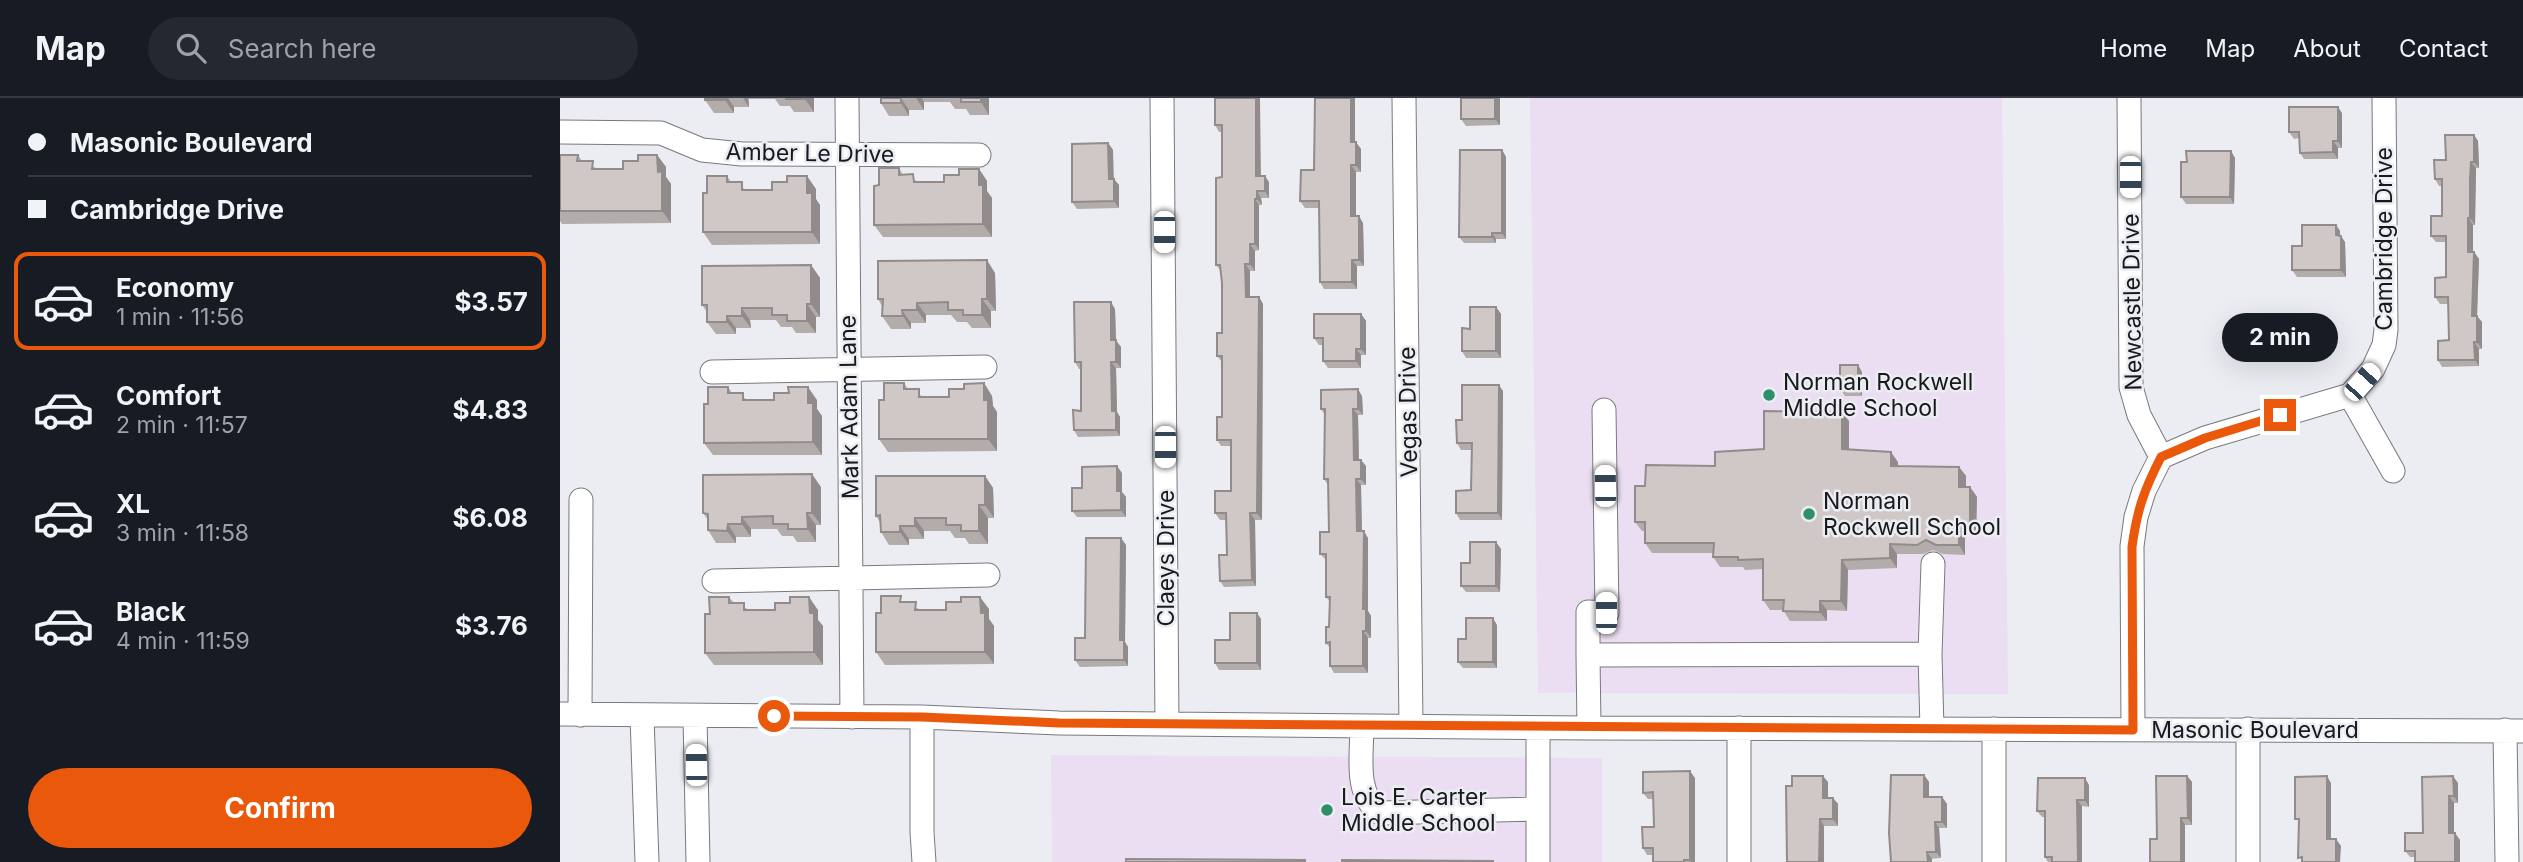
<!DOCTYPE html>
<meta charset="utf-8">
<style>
body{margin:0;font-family:Inter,sans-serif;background:#242831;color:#f1f3f6;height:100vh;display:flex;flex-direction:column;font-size:26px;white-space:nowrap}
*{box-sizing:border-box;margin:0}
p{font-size:23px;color:#9ea1a6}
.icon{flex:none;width:38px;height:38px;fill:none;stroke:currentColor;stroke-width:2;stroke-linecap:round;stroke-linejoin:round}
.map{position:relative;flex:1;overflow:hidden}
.details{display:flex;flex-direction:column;background:#171b24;width:560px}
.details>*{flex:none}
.guide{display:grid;align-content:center;height:154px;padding:0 28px;background:#171b24}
.end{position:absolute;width:32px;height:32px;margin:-16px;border:9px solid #ea580c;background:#fff;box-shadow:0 0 0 4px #fff}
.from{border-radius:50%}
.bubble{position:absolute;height:49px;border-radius:24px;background:#171b24;box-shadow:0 7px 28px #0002;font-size:23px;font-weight:700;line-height:49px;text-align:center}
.car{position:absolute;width:21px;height:42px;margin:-21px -10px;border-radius:9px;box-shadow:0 0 5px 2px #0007;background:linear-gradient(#fff 24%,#345 0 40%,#fff 0 76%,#345 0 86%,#fff 0)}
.guide b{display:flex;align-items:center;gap:24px;height:66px;font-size:26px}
.guide b+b{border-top:2px solid #363941}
.guide i{width:18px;height:18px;background:#f1f3f6}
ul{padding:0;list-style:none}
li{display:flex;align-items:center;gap:21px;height:98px;margin:0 14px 10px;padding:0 14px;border:4px solid transparent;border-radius:14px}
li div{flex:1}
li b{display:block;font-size:26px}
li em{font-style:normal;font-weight:700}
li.active{border-color:#ea580c}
li>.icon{width:63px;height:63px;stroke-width:1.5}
.action{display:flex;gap:14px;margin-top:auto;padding:14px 28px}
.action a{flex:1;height:80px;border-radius:42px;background:#ea580c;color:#fff;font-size:28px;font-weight:700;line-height:80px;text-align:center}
header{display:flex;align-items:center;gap:42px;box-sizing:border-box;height:98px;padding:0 35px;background:#171b24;border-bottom:2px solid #363941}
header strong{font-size:33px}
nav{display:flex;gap:38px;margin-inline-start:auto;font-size:24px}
.search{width:490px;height:63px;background:#242831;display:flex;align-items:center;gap:18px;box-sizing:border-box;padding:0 24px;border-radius:38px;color:#9ea1a6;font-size:26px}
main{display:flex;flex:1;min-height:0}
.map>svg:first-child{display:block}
</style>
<header>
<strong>Map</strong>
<div class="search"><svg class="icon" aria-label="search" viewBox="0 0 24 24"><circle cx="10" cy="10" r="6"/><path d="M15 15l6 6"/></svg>Search here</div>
<nav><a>Home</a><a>Map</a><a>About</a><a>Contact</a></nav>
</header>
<main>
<section class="details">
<div class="guide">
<b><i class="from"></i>Masonic Boulevard</b>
<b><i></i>Cambridge Drive</b>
</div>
<ul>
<li class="active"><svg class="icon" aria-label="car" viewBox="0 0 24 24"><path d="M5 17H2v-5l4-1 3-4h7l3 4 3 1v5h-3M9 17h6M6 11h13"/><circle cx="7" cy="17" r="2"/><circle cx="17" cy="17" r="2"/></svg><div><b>Economy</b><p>1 min · 11:56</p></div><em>$3.57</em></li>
<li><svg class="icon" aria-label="car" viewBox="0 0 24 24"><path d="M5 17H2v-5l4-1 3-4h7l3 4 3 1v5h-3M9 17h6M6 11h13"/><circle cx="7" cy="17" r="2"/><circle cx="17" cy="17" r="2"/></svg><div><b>Comfort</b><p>2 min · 11:57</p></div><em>$4.83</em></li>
<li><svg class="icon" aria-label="car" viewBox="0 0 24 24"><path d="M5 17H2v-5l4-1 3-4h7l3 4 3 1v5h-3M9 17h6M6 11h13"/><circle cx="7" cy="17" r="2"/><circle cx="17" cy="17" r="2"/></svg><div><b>XL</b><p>3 min · 11:58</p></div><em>$6.08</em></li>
<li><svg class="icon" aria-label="car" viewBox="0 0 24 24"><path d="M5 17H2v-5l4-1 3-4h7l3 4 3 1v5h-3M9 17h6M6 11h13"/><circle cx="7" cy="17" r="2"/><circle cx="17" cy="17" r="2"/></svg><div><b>Black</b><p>4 min · 11:59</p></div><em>$3.76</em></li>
</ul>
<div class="action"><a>Confirm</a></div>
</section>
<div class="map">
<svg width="1963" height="764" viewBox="0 0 1963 764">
<rect width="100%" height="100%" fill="#ecedf3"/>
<!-- education -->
<path fill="#ebdef2" d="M970,0H1442L1448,596L978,595Z
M491,657L1042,660V764H492Z"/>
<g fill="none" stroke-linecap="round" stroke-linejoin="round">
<defs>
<path id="minor" d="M287,0L292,619
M602,0L607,626
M844,0L851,628
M1569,0L1571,289L1579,317L1601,359
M0,34L101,35L142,52L182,56L419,57
M152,274L425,269
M1790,297L1833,373
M154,483L428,477
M1370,556L1373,466
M1028,557V514L1047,515L1044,312
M0,616L362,619L499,625L1029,630L1963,633
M20,617L21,402
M82,618L87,764
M135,618L138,764
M362,619V734L364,764
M802,628C802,656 794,696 820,715L978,711
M978,630V764
M1029,630L1028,557L1370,556L1372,631
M1573,632L1572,448L1576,419L1584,393L1601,359L1645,340L1790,297L1813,271L1824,247L1826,232L1824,0
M1945,632L1947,764
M1179,764V630
M1434,764V631
M1688,764V631"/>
</defs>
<!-- minor casing -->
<use href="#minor" stroke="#78797e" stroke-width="25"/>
<!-- minor -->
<use href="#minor" stroke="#fff" stroke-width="23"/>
</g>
<!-- wall -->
<path fill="#b2acab" d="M145,0H254V14H234L230,8H220L215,1H189V9H174V15H154L145,2Z
M321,0H434H429V17H410L406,11H395L390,4H364V12H349V18H329L321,5Z
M655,0L701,78L709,84V100H701L702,107H699V152L695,153V173H690V199H699L703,206L702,422H695L696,488L664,489L660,483L667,457L666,422H660L655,415L671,393V348H661L657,342L662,319V264L657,258L662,235V185L661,173L656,167L662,79V34H659L655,27Z
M795,0V44L801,51V74H796V118L803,125L804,168H797V191H764L760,184L759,110H745L740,103Z
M940,0V27L906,28L901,21Z
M1782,15V50H1778V61H1744L1740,55L1739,40L1734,41L1729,34Z
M1914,37L1918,43L1919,70H1916L1915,127H1913V154H1914L1919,161L1917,218L1922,224V251H1919V268L1882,269L1878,262L1889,242V206H1880L1875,199L1886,179V144H1876L1871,138L1882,118V88H1879L1875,81L1886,62Z
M548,45L553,52V81L559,87V110L517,111L512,104Z
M942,52L946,59V141H936V145H904L899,139Z
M1671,53L1675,60L1674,106H1626L1621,99L1627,64Z
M0,57H18L22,63L38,71H63L78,63L97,57L106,69V79L111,86V125L2,126L0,123Z
M339,70L343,77L359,84H384L399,77L419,71L427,83V93L432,100V139H323L314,127L319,87Z
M167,78L171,84L187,92L256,91V101L260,107V146L152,147L143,134L147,95Z
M1776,127L1780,133V138L1785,144L1786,179H1737L1732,172L1742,148Z
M251,167L260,180V219H256V235H236L232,229H221L216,222H190L191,230H176V236H156L147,224V214L142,207Z
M435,175L436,213H431V230H412L407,224H397L391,217H366V225H351V231H331L322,218V208L318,201Z
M936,209L941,216V260H906L902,253L910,231Z
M555,211L556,242L561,249V270H556L557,314L560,319V338L518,339L514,332L521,313V271H519L515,264Z
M801,216L806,223V257H801V270H768L763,263V247H759L754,240Z
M1302,274V298H1285L1280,291Z
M344,285L348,291L364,299H389L404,291L424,285L432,298L433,308L437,314V353L328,354L319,341L324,302Z
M168,289L172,295L189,302H257V311L262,318V357H153L144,345L148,306Z
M943,293L942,422H900L896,415L911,392V352H901L897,345L902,322Z
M802,298L803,317H798L799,362L806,368V387H801L802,433L808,440V513L811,518V540H808V575H774L770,568V550L766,545L769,529L770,504L766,499V462L760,456L769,434L768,387L764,381L765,317L761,311Z
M1289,323V352L1338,364V368L1399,369L1406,378V389H1410L1417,399L1416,436H1405V457L1383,456L1373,452L1363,456H1337V470L1288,472L1287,513L1267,512V523H1230L1223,512H1210L1203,502V471L1185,472L1183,469H1160L1153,459L1154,455H1092L1085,445V433H1082L1075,424L1155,368Z
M562,375V394L566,399V419H517L512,413L522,390Z
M425,378L433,390L434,420H428V446H409L405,440H395L390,433H364V441H349V447H329L321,434L320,424L316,418Z
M261,389V427H256V444H237L233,438H222L217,431H191V439H176V445H156L148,432V422L143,415Z
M566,447L565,544L568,549V568L520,569L515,562Z
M941,451L940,494H906L901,488L910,465Z
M169,499L174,505L190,512H258V522L263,528V567H154L145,555L150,516Z
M345,504L361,512L429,511V521L434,528V566L325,567L316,554L321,515Z
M701,521V572H659L655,565L670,542Z
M937,527V570H903L898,564L906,541Z
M1364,677L1369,684V699H1382L1387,706V730H1379L1381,760L1331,764Z
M1627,678L1632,684V727H1625V764H1590L1597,741Z
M1135,680V764H1093V757H1087L1083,750L1094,729L1093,701H1088L1083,695Z
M1268,684V700H1273L1278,706V728H1264V764H1227Z
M1898,685V705H1894V735L1900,742L1855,759H1850L1845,753L1863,735Z
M1529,687V709L1522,708V764H1488L1485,759V719H1482L1477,713Z"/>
<!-- shaded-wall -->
<path fill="#918c8b" d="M165,0H168L174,9V15L165,2Z
M183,0H188L189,9Z
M245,0H254V14L245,1Z
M341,0L349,12V18L341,5Z
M356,0H362L364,4V12Z
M421,0H429V17L421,4Z
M696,0H700L701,84L696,78Z
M791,0H795V51L791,44Z
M935,0H940V27L935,21Z
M1778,9L1782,15V50L1778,43Z
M1914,37L1918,43L1919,70L1914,64Z
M1773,43L1778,50V61L1773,54Z
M796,44L801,51V74L796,67Z
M548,45L553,52L554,87L549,81Z
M942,52L946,59V141L942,135Z
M1671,53L1675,60L1674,106L1670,99Z
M97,57L106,69V79L111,86V125L102,113L98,74Z
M1911,64L1916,70L1915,127L1910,120Z
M791,67L796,74V125L791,118Z
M419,71L427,83V93L432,100V139L423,126L419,87Z
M247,78L256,91V101L260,107V146L252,134L247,95Z
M705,78L709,84V100L705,93Z
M554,81L559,87V110L554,103Z
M697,93L701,100L702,107L697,101Z
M695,101L699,107V152L695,146Z
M799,118L803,125L804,168L799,162Z
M1908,120L1913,127V161L1908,154Z
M1776,127L1780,133V144L1776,137Z
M932,135L936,141V145L932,139Z
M1781,138L1785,144L1786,179L1781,172Z
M690,146L695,153V173L690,166Z
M1914,154L1919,161L1917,218L1922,224V251L1917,244L1912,218Z
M427,162L435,175L436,213L427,201Z
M792,162L797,168V191L792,184Z
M685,166L690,173V206L686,199Z
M251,167L260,180V219L251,206Z
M699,199L703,206L702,422L697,415Z
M422,201L431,213V230L422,217Z
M551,204L555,211L556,243L561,249V270L556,264L551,242Z
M357,205L366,217V225L357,212Z
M247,206L256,219V235L247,223Z
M936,209L941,216V260L936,253Z
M182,210L190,222L191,230L182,218Z
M342,212L351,225V231L343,218Z
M801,216L806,223V257L801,251Z
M167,218L176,230V236L167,224Z
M1914,244L1919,251V268L1915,262Z
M796,251L801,257V270L796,263Z
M551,264L556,270L557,314L560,319V338L556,332L552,313Z
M1298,267L1302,274V298L1298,291Z
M424,285L432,298L433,308L437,314V353L428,341L424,302Z
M939,287L943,293L942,422L938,415Z
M248,289L257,302V311L262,318V357L253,344L248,305Z
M798,291L802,298L803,317L798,311Z
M793,311L798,317L799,368L794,362Z
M1282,314L1289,323V361L1282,351Z
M1331,354L1338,364V377L1331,368Z
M801,362L806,368V387L801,381Z
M557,368L562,375V394L566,399V419L561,412L557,393Z
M1399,369L1406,378V399L1399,389Z
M252,376L261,389V427L252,415Z
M425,378L433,390L434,420L425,407Z
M796,381L801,387L802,440L797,433Z
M1410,389L1417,399L1416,436L1410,426Z
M419,407L428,420V446L419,433Z
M247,415L256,427V444L248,431Z
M690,415L695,422L696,488L692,482Z
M182,419L191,431V439L182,426Z
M355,420L364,433V441L355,428Z
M168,426L176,439V445L167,433Z
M1399,426L1405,436V457L1399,447Z
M340,428L349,441V447L340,434Z
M804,433L808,440V513L811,518V540L806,533L803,511Z
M561,440L566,447L565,544L568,549V568L564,562L560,542Z
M936,444L941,451L940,494L936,488Z
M1330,446L1337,456V470L1330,460Z
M1282,462L1288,472L1287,513L1281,503Z
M249,499L258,512V522L263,528V567L254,554L250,515Z
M420,499L429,511V521L434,528V566L425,554L421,515Z
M1260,503L1267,512V523L1260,514Z
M697,515L701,521V572L697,565Z
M933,520L937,527V570L933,564Z
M803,533L808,540V575L803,568Z
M1130,673L1135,680V764H1131L1130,762Z
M1364,677L1369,684V706L1364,699Z
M1263,678L1268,684V706L1263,700Z
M1627,678L1632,684V727L1628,720Z
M1767,678L1771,685V747L1767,741Z
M1893,678L1898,685V705L1894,698Z
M1525,680L1529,687V709L1525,702Z
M1889,698L1894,705V742L1889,735Z
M1382,699L1387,706V730L1382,724Z
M1273,700L1278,706V728L1273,721Z
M1517,702L1522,708V764H1518Z
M1621,720L1625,727V764H1621Z
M1260,721L1264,728V764H1259Z
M1375,724L1379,730L1381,760L1376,754Z
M1895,735L1900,742V764H1895Z
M1776,741L1781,748L1780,764H1776Z
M1367,754L1372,761V764H1368Z"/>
<!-- building -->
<path fill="#cfc8c7" stroke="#918c8b" stroke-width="2" d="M145,0H165V2H145Z
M226,0H245V1H226Z
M321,0H341V5H321Z
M401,0H421V4H401Z
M655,0H696V78H705V93H697V101H695V146H690V166H685L686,199H699L697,415H690L692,482L660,483L659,457H667L666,415H655V393H671V342H657V319H662V258H657V235H662V185L660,167H656V80L662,79V27H655Z
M755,0H791V44H796V67H791V118H799V162H792V184H760L759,103H740L741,72H754Z
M901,0H935V21H901Z
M1729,9H1778V43H1773V54L1740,55L1739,34H1729Z
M1885,37H1914V64H1911L1910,81V120H1908V154H1914L1912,218H1917V244H1914L1915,262H1878V243L1889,242L1888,199H1875V180L1886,179V138H1871V118H1882V81H1875L1874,62H1886Z
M548,45L549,81H554V103L512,104V46Z
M900,52H942V135H932V139H899Z
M1626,53H1671L1670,99H1621V64H1627Z
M0,57H18L17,63H33L32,71H63V63H78V57H97L98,74L102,73V113H0Z
M319,70H339V77L353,76L354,84H384V77H399V71H419V87H423V126L314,127V88L319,87Z
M147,78H167V84H182V92H212V84H227V78H247V95H252V134H143V95H147Z
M1742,127H1776V137L1781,138V172H1732V148H1742Z
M427,162V201H422V217H403V212H388V204L357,205V212H342L343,218H322L323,201H318V163Z
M251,167V206H247V223H227V217H212V210H182V218H167V224H147V207H142V168Z
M514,204H551V242H556V264H551L552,313H556V332H514L513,312L521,313V264H515Z
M910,209H936V253H902V230L910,231Z
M754,216H801V251H796V263H763V240H754Z
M1280,267H1298V291H1280Z
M324,285H344V291H359V299H389V291H404V286L424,285V302H428V341H319V302H324Z
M902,287H939L938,415H896V393L911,392L912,345H897L896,322H902Z
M148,289H168V295H183V302H214V295H229L228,289H248V305H253V344L144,345V306H148Z
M798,291V311H793L794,362H801V381H796L797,433H804L803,511H806V533H803V568H770V544L766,545V529H769L770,499H766V456H760V434H769L768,381H764L765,311H761V292Z
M1204,313L1282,314V351L1331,354V368L1399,369V389H1410V426H1399V447H1376L1366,442L1357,447L1330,446V460L1282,462L1281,503H1260V514L1223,513L1224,502H1203V461L1178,462V459H1153L1154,445H1085V424H1075V388H1085L1086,367L1155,368V354L1204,351Z
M557,368V393H561V412L512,413V390H522V369Z
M252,376V415H247L248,431H228V426H213V418L182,419V426H168L167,433L148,432V416L143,415V377Z
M316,378H425V407H419V433H401V427H386V420H355V428H340V434H321L320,417L316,418Z
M526,440H561L560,542H564V562H515V540H525Z
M910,444H936V488H901V465H910Z
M321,498H341L340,504H356L355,512H386V504H401V499H420L421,515H425V554H316V515H321Z
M149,499H169V505H184V512H215V505H230V499H249L250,515H254V554L145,555V516H150Z
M670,515H697V565H655V542H670Z
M906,520H933V564H898V541H906Z
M1130,673V762H1124V764H1093V750H1083L1082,729H1094L1093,694L1083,695V674Z
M1331,677H1364V699H1382V724H1375L1376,754H1367L1368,764H1331L1329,735Z
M1232,678H1263V700H1273V721H1260L1259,764H1227L1226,688H1232Z
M1596,678H1627L1628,720H1621V764H1590V741H1597Z
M1767,678V741H1776V764H1742V759L1738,760L1739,721H1735V679Z
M1893,678L1894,698H1889V735H1895V764H1855V753H1845V735H1863L1862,679Z
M1478,680H1525V702H1517L1518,764H1492V759H1485V713H1477Z
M566,761L745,762V764H566Z
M782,762L933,763V764H782Z"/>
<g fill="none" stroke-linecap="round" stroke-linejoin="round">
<!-- route -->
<path stroke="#ea580c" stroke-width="9" d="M214,618L362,619L499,625L1573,632L1572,449C1577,412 1584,392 1601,359L1645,340L1720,317"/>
</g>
<!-- markers -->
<g fill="#2e8f69" stroke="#ecedf3" stroke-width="2.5">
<circle cx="1209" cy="297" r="7"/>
<circle cx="1249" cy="416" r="7"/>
<circle cx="767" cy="712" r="7"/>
</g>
<g text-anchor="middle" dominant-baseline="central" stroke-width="5" stroke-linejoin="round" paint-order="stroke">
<!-- street labels -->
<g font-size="23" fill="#18191b" stroke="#ecedf3">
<text transform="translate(250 55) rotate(1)">Amber Le Drive</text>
<text transform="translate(1824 141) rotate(-90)">Cambridge Drive</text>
<text transform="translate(1572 204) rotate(-91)">Newcastle Drive</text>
<text transform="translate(289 309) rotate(-91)">Mark Adam Lane</text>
<text transform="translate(848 314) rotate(-91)">Vegas Drive</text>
<text transform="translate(606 460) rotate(-90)">Claeys Drive</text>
<text x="1695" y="632">Masonic Boulevard</text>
</g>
<!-- poi labels -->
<g font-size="23" fill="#18191b" stroke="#ecedf3" text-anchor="start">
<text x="1223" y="284">Norman Rockwell<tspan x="1223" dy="26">Middle School</tspan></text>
<text x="1263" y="403">Norman<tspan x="1263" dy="26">Rockwell School</tspan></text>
<text x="781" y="699">Lois E. Carter<tspan x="781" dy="26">Middle School</tspan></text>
</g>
</g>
</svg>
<i class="end from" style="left:214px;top:618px"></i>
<i class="end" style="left:1720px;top:317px"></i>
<div class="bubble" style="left:1662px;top:215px;width:116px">2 min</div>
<i class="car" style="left:1570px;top:79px;rotate:180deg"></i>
<i class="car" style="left:604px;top:134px;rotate:180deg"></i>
<i class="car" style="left:1802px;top:284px;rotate:42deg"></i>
<i class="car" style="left:605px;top:349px;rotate:180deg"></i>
<i class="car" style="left:1045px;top:388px;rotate:359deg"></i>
<i class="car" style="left:1046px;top:515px;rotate:0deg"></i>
<i class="car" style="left:136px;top:667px;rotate:359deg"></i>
</div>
</main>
